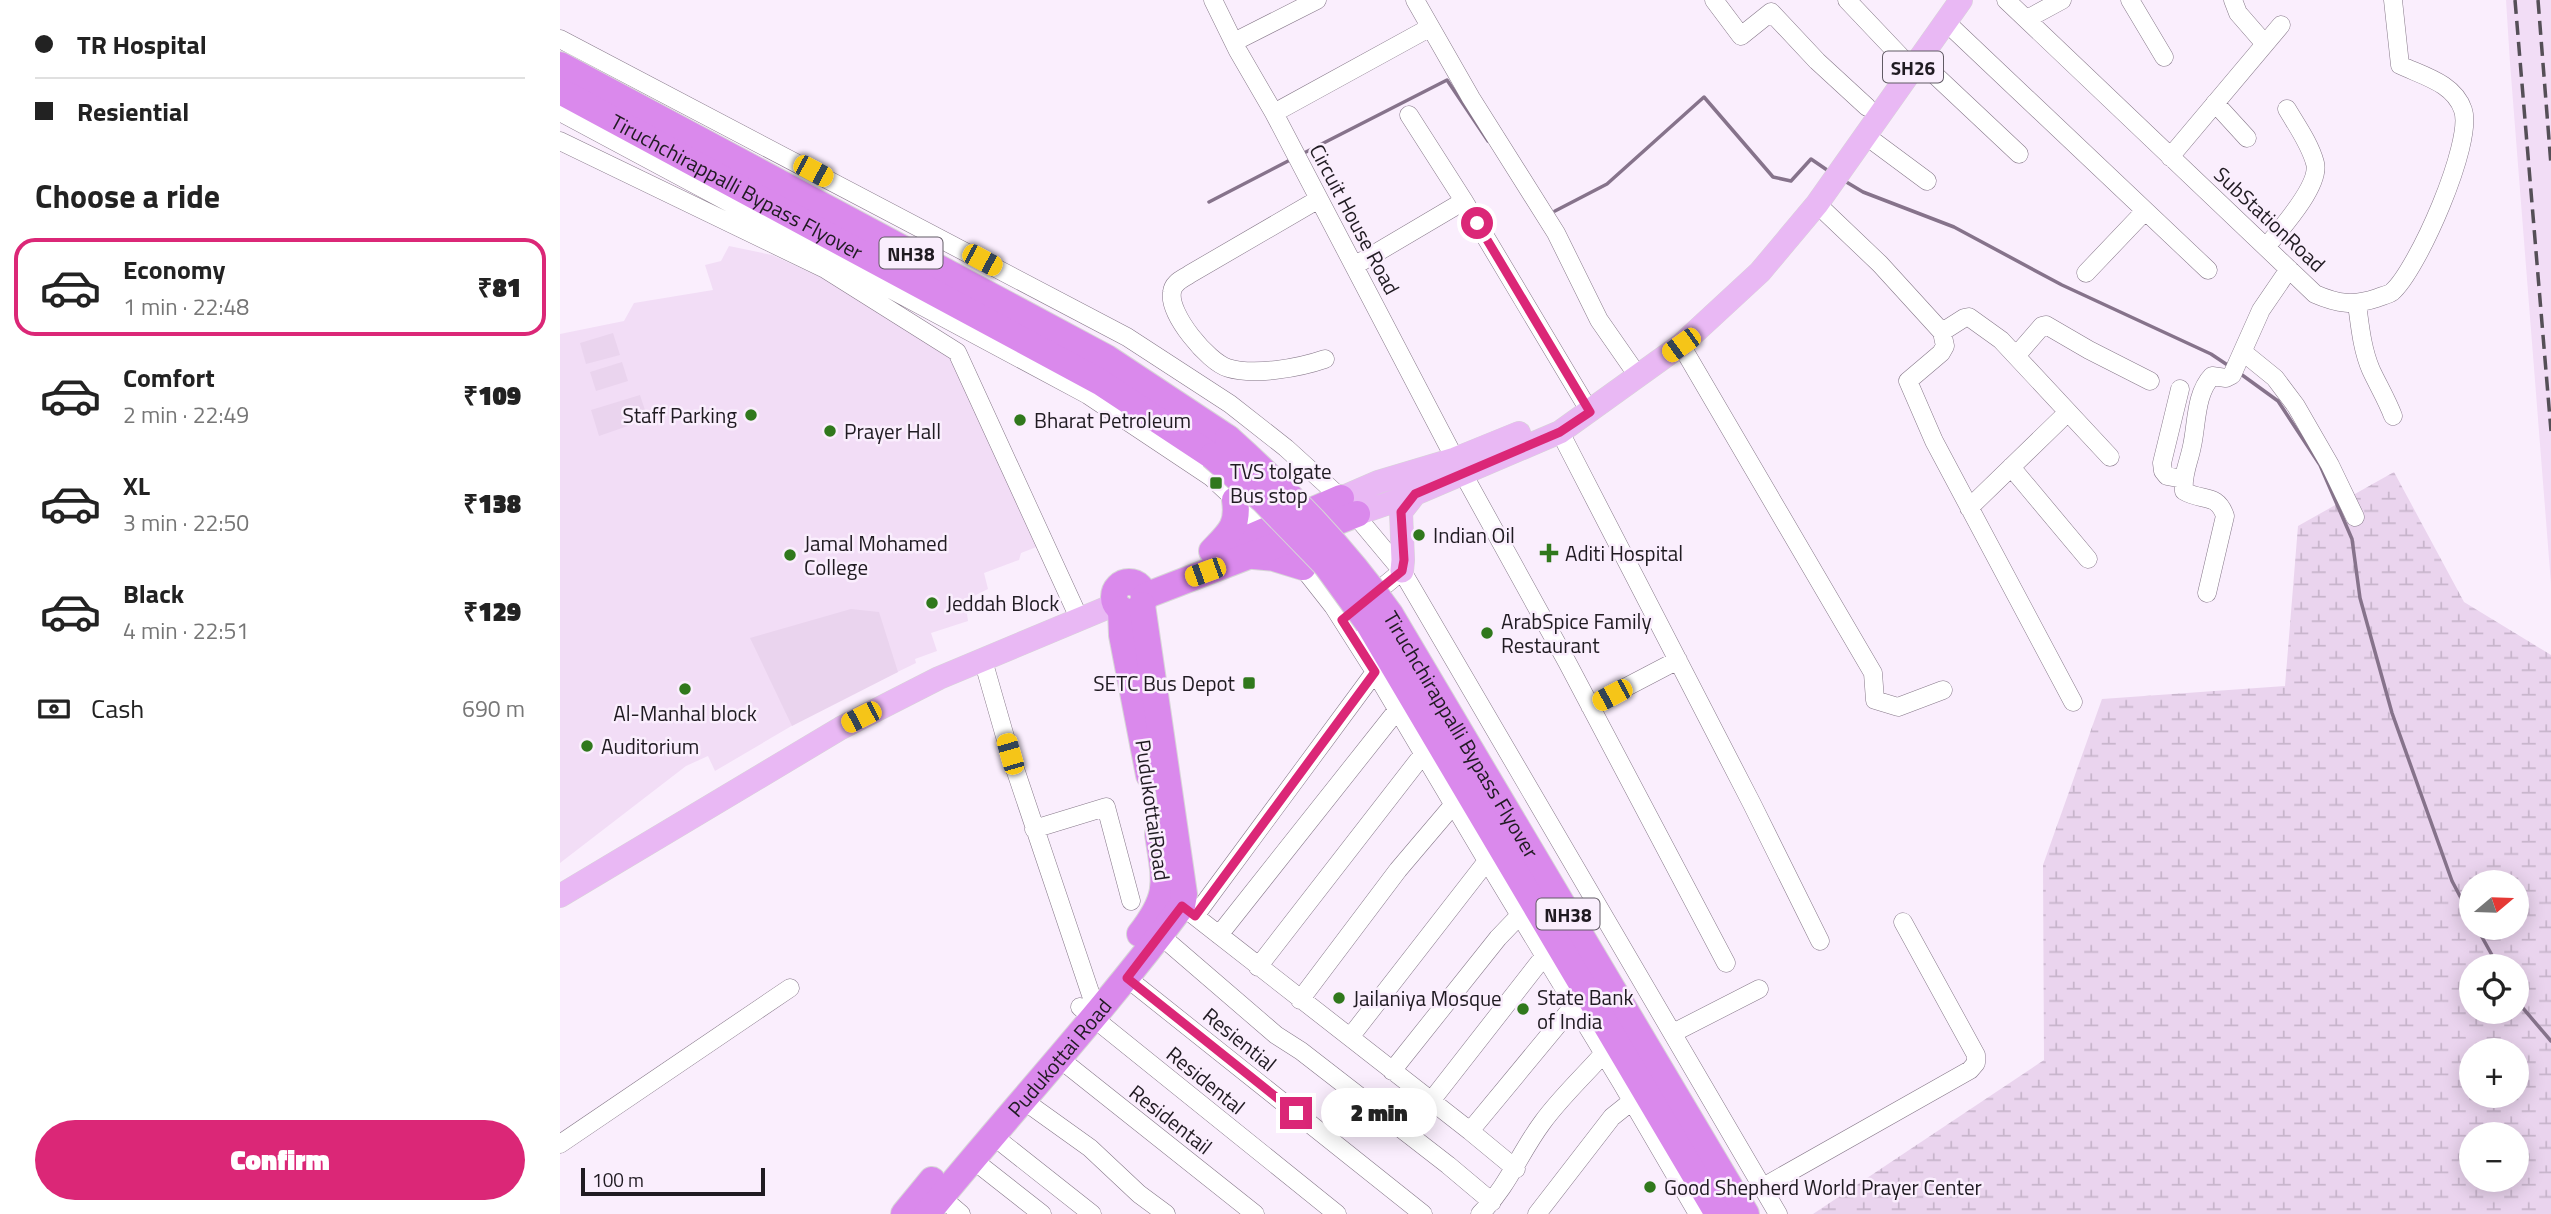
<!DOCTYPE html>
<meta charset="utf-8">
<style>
body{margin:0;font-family:"Titillium Web",sans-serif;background:#f6f6f6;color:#222;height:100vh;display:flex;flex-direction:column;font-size:26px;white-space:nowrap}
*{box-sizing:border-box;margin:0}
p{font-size:23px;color:#767676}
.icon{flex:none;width:38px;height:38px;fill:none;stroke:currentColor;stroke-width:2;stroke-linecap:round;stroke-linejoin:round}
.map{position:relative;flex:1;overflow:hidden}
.side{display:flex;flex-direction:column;background:#fff;width:560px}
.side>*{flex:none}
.top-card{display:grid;align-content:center;height:154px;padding:0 35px;background:#fff}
.needle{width:46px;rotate:71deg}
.buttons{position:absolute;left:1899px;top:870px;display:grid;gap:14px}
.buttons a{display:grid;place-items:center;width:70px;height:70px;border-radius:50%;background:#fff;box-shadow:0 4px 18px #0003;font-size:35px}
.scale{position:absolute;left:21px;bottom:18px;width:184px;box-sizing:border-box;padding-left:7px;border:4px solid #201b22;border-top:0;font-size:19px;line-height:24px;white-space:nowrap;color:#201b22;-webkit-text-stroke:5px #faeefd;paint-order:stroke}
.end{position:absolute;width:32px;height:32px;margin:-16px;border:9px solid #db2777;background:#fff;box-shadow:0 0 0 4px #fff}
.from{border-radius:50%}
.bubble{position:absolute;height:49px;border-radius:24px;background:#fff;box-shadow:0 4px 18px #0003;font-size:23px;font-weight:800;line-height:49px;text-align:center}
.car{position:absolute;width:21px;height:42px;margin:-21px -10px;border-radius:9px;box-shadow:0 0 5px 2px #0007;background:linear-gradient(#f5c518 24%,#345 0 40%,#f5c518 0 76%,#345 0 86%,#f5c518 0)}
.top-card b{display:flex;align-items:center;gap:24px;height:66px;font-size:26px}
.top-card b+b{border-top:2px solid #e0e0e0}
.top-card i{width:18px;height:18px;background:#222}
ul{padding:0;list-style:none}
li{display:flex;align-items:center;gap:21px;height:98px;margin:0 14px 10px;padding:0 21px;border:4px solid transparent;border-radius:21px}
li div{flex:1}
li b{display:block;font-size:26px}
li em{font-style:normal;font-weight:800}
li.selected{border-color:#db2777}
li>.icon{width:63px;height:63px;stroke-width:1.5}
h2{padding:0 35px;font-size:32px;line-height:84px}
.pay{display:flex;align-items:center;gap:18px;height:77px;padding:0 35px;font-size:26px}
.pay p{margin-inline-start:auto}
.action{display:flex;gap:14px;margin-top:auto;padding:14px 35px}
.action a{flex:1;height:80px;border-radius:42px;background:#db2777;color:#fff;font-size:28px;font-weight:800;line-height:80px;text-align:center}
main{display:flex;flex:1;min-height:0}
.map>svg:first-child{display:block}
</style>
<main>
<section class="side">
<div class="top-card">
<b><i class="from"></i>TR Hospital</b>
<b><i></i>Resiential</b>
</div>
<h2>Choose a ride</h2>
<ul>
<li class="selected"><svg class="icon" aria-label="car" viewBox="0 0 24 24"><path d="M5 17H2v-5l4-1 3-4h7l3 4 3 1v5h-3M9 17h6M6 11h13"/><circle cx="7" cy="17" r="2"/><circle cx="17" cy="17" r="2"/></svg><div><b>Economy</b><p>1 min · 22:48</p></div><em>₹81</em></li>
<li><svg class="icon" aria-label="car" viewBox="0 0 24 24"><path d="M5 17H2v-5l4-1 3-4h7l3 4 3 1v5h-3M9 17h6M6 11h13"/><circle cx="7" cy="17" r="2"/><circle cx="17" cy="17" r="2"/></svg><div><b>Comfort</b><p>2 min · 22:49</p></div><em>₹109</em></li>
<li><svg class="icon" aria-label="car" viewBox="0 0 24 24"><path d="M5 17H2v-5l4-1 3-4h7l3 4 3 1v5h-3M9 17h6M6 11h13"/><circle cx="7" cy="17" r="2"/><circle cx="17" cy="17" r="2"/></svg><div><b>XL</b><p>3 min · 22:50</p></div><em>₹138</em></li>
<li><svg class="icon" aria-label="car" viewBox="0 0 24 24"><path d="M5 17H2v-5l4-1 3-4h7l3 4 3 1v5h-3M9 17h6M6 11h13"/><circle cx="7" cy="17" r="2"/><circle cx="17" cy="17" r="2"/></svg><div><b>Black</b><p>4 min · 22:51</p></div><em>₹129</em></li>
</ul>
<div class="pay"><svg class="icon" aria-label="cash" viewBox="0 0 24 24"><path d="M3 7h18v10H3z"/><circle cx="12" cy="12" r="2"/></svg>Cash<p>690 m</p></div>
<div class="action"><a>Confirm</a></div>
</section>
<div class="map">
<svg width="1991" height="1214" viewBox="0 0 1991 1214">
<defs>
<pattern id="wetland-marsh" width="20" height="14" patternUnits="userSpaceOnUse" patternTransform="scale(1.75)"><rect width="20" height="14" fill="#ead4ee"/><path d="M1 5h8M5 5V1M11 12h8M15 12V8" fill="none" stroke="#c8b5cc"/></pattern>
</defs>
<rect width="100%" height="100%" fill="#faeefd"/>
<!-- built -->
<path fill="#f2ddf6" d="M1946,0H1991V584L1950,63Z
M169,246L212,255L273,283L387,346L479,546L461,553L459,560L424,573L428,589L408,599L411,608L407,614L408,621L371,633L377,651L355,659L356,663L257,711L155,771L148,756L126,766L0,863V334L64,321L74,303L153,290L145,265L161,261Z"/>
<!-- grass -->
<path fill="#ead4ee" d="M53,333L60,355L26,364L20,343Z
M62,362L68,381L36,391L30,372Z
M80,395L88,419L39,436L31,410Z
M291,609L319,612L338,672L232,726L190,638Z"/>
<!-- wetland -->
<path fill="url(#wetland-marsh)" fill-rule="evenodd" d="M1834,472L1904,602L1991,655V1214H1253L1484,1060L1483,865L1542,699L1725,686L1738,526ZM1911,882H1956V928H1911ZM1911,966H1956V1012H1911ZM1911,1050H1956V1096H1911ZM1911,1134H1956V1180H1911Z"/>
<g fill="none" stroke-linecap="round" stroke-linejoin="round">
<!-- stream -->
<path stroke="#86738b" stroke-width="3.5" d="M742,154L887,80L928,141
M1283,180L1303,192L1394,227L1502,285L1651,354L1669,366
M649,202L732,159
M995,211L1047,184L1144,97L1213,177L1231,181L1251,159L1270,172
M1678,372L1718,401L1760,465L1792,539L1800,598L1832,713L1892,881L1911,917
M1917,928L1938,966
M1956,1000L1991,1041"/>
<defs>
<path id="minor" d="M653,0L678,51L714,113L895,459L1007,662L1166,963
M855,0L911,98L996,233L1039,320L1071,366
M1154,0L1181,36L1211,12L1257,61L1307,107
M1287,0L1342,58
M1446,0L1755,294C1778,304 1793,306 1817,298C1821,296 1828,295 1832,292C1857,271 1914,142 1903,110C1894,83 1863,76 1840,65L1833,0
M1570,0L1604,57
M1673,0L1678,13L1705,44
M1467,19L1502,0
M1386,22L1648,270
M0,39L567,337L670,404L726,448L781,498L842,571L1218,1214
M674,42L757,0
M1359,60L1459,154
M1655,103L1687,138
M0,112L528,395L651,477L714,536
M714,113L869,28
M849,115L904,201L1030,412
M1305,135L1367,181
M0,141L265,269L397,352L519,618
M1610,157L1721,25
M759,199L630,274C623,279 613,282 612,292C608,314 648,362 668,368C694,376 739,368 765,359
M1257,204L1320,264L1382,332L1404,318L1409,317L1441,340L1550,457
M1706,247C1720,230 1761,185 1755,163C1750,144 1737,126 1727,109
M794,266L904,201
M1526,273L1585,211
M1797,304C1800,326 1802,349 1811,370C1818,385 1827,400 1833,416
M1382,332L1385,346L1381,353L1348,381L1374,441L1513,702
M1121,345L1313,673L1315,700L1338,707L1383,690
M1683,352L1715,378L1736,406L1770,465L1795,517
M1456,356L1482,326L1486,325L1529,350L1590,381
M1620,389L1602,463L1603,471L1607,476L1623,479
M1000,432L1192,804L1260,941
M1451,467L1528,559
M1409,508L1508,412
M736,559L773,606L815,672L927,861L1061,1082L1138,1214
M1647,593L1665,516C1657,492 1642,502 1624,491C1622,475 1629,462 1632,446C1637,424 1635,394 1652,376L1666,378L1672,375L1701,310L1729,269
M807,600L842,571
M423,660L450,754L531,995
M1030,706L1118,660
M474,829L546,807L571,901
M622,906L910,1131L1015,1004
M635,916L815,672
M659,935L838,709
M601,936L716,1035L741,1051L888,1165L932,1202
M698,967L864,753
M567,978L863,1214
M740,1000L838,870L894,804
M520,1007L777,1214
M1113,1033L1199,989
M791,1036L927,861
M500,1059L695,1214
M832,1071L938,938L960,915
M463,1100L530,1148L579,1194L606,1214
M871,1101L985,955
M910,1131L956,1169
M432,1135L532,1214
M0,1144L230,988
M412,1159L482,1214
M1203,1187L1410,1070L1416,1063V1055L1343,922
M381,1197L401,1214
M920,1214C949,1185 959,1154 982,1123C1000,1098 1024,1076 1044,1053
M977,1214L1052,1117L1072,1101"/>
<path id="major" d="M781,498L818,482L895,459L959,433
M797,514L855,494L1000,432L1121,345L1200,272L1257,204L1401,0
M842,571L843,560L841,512L855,494
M0,896L281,728L379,678L556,604"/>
<g id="highway">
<path d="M0,65L547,358L668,438"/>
<path id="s1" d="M0,91L540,382L652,456"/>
<path d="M661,550L781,498"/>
<path d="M652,551C669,533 679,526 675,500"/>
<path d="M694,556L714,558L743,567"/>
<circle cx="569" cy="597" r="15"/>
<path d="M585,596L797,514"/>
<path d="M561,609L562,635L589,775"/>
<path id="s2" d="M830,614L1186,1214"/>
<path d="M808,623L1158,1214"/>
<path d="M580,934C611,894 605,882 598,834"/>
<path d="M344,1214L372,1180"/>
<path id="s3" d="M367,1214C451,1111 542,1013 622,906L624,894L582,605"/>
</g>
</defs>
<!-- minor casing -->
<use href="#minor" stroke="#867889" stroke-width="19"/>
<!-- major casing -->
<use href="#major" stroke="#d7d6d7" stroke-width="24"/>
<!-- highway casing -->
<use href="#highway" stroke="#d7d6d7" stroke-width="28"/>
<!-- minor -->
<use href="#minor" stroke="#fff" stroke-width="18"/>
<!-- major -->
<use href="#major" stroke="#e9b8f4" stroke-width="23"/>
<!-- highway -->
<use href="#highway" stroke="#da89ec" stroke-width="26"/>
<!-- rail -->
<path stroke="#554f57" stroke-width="3.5" stroke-dasharray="14 7" stroke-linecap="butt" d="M1955,0L1991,431
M1978,0L1991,165"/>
<defs>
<path id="highway-bridge" d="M668,438C728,492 783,547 830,614
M652,456L704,501L766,565L808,623"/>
</defs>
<!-- highway-bridge casing -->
<use href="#highway-bridge" stroke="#d7d6d7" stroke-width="28" stroke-linecap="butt"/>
<!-- highway-bridge -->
<use href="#highway-bridge" stroke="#da89ec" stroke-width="26"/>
</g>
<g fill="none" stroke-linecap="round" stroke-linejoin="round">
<!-- route -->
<path stroke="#db2777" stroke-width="9" d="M736,1113L567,978L622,906L635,916L815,672L782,620L842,571L844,560L841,512L855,494L1000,432L1030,412L917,223"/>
</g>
<!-- markers -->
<g fill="#30781c" stroke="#faeefd" stroke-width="2.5">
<circle cx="191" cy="415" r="7"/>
<circle cx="460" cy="420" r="7"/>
<circle cx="270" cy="431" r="7"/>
<rect x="649" y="476" width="14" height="14" rx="3.5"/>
<circle cx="859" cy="535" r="7"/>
<path d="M985.5 542.5h7v7h7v7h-7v7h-7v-7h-7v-7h7z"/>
<circle cx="230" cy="555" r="7"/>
<circle cx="372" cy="603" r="7"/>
<circle cx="927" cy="633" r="7"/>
<rect x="682" y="676" width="14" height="14" rx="3.5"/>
<circle cx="125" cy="689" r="7"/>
<circle cx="27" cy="746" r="7"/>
<circle cx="779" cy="998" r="7"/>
<circle cx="963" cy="1009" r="7"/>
<circle cx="1090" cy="1187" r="7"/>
</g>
<g text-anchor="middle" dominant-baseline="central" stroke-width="5" stroke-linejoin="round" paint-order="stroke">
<!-- shield labels -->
<g fill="#faeefd" stroke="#615a64" stroke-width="2">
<rect x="1323" y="51.5" width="60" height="31" rx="5"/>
<rect x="319.5" y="237.5" width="63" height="31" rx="5"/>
<rect x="976.5" y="898.5" width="63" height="31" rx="5"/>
</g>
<g font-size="19" font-weight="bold" fill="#201b22">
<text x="1353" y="67">SH26</text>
<text x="351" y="253">NH38</text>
<text x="1008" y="914">NH38</text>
</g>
<!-- street labels -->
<g font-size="21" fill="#201b22" stroke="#faeefd">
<text stroke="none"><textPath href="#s1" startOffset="201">Tiruchchirappalli Bypass Flyover</textPath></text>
<text transform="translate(795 219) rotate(62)">Circuit House Road</text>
<text transform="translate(1710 219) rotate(43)">SubStationRoad</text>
<text stroke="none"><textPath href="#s2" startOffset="140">Tiruchchirappalli Bypass Flyover</textPath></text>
<text transform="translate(593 810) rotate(82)">PudukottaiRoad</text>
<text transform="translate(680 1039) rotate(39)">Resiential</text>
<text stroke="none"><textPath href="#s3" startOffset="205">Pudukottai Road</textPath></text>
<text transform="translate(646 1080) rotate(39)">Residental</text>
<text transform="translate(611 1119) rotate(38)">Residentail</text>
</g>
<!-- poi labels -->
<g font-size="21" fill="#201b22" stroke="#faeefd" text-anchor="start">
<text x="177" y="415" text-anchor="end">Staff Parking</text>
<text x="474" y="420">Bharat Petroleum</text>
<text x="284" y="431">Prayer Hall</text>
<text x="670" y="471">TVS tolgate<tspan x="670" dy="24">Bus stop</tspan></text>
<text x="873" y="535">Indian Oil</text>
<text x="244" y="543">Jamal Mohamed<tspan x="244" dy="24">College</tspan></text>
<text x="1005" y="553">Aditi Hospital</text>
<text x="386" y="603">Jeddah Block</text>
<text x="941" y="621">ArabSpice Family<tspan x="941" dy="24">Restaurant</tspan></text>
<text x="675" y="683" text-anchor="end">SETC Bus Depot</text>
<text x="125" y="713" text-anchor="middle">Al-Manhal block</text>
<text x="41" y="746">Auditorium</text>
<text x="977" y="997">State Bank<tspan x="977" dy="24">of India</tspan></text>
<text x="793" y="998">Jailaniya Mosque</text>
<text x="1104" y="1187">Good Shepherd World Prayer Center</text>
</g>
</g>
</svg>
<div class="buttons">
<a><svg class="needle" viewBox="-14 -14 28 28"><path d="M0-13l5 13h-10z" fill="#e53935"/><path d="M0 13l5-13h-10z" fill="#767676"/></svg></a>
<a><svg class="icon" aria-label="locate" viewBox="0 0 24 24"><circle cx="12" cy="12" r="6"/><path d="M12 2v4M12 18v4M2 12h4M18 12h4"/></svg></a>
<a>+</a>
<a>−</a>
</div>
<div class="scale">100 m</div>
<i class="end from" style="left:917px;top:223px"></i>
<i class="end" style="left:736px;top:1113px"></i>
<div class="bubble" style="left:761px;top:1088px;width:116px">2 min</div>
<i class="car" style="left:253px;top:171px;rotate:118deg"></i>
<i class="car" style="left:422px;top:260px;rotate:118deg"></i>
<i class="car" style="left:1121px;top:345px;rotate:234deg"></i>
<i class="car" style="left:645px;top:572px;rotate:250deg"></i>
<i class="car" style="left:1052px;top:695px;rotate:242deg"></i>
<i class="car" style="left:301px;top:717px;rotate:243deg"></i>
<i class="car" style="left:450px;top:754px;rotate:344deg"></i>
</div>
</main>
